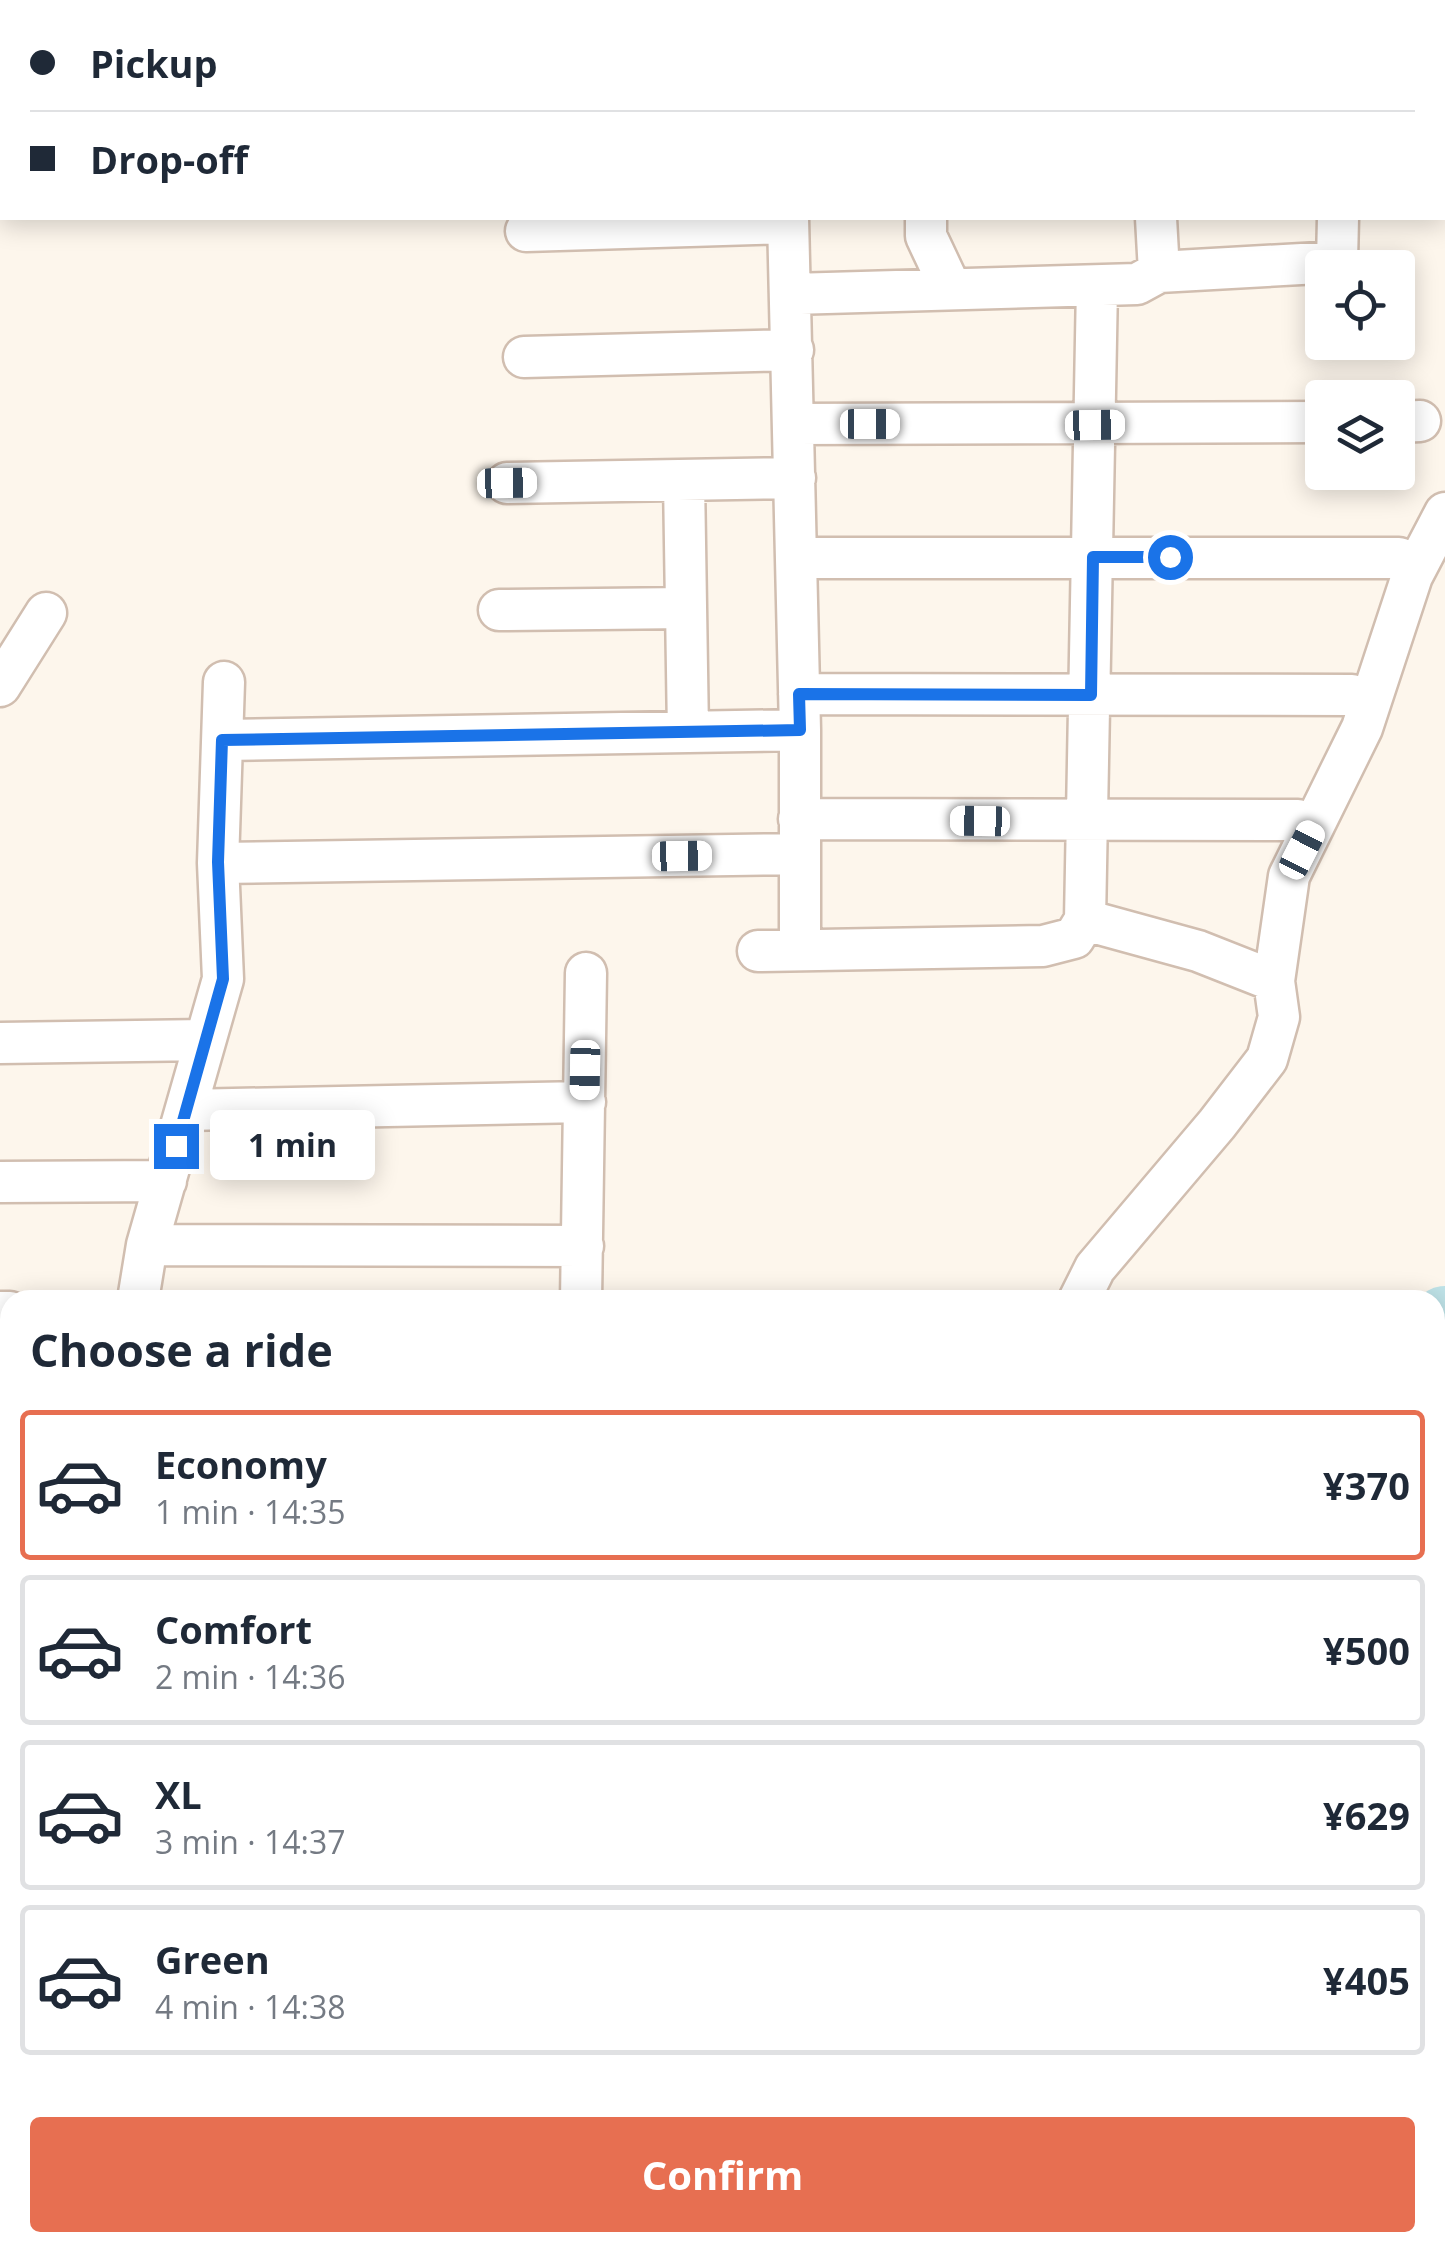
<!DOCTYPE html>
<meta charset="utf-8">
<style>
body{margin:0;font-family:"Open Sans",sans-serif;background:#f2f2f3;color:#1f2937;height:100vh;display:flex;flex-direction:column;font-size:38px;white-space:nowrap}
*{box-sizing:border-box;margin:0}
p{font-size:32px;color:#747a83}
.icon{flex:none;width:55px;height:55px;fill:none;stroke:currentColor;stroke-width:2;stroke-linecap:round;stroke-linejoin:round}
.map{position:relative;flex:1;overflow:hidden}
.drawer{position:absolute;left:0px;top:1290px;width:1445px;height:962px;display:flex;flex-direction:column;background:#fff;border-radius:30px 30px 0 0;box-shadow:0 5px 25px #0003}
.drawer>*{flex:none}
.hud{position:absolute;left:0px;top:0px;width:1445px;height:220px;box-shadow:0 5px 25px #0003;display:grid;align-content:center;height:220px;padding:0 30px;background:#fff}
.fabs{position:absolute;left:1305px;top:250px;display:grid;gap:20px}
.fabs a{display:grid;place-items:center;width:110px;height:110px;border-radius:10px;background:#fff;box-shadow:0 5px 25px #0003;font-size:50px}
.end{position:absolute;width:45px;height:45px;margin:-22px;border:12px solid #1a73e8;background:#fff;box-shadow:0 0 0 5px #fff}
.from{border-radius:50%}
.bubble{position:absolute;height:70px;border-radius:10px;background:#fff;box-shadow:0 5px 25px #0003;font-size:32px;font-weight:700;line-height:70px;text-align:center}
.car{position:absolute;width:30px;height:60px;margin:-30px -15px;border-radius:12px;box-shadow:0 0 8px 2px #0007;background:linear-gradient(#fff 24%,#345 0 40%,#fff 0 76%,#345 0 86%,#fff 0)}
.hud b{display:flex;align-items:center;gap:35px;height:95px;font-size:38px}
.hud b+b{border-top:2px solid #e0e1e3}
.hud i{width:25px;height:25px;background:#1f2937}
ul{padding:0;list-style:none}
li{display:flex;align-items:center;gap:30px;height:150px;margin:0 20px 15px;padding:0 10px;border:5px solid #e0e1e3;border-radius:10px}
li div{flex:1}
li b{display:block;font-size:38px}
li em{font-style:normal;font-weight:700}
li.current{border-color:#e76f51}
li>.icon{width:90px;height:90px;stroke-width:1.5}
h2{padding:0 30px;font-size:45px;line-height:120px}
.action{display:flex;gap:20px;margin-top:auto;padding:20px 30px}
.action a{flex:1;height:115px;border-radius:10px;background:#e76f51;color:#fff;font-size:40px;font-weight:700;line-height:115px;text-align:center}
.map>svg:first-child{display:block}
</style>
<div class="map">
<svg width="1445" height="2252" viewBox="0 0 1445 2252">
<rect width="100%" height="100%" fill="#fdf6ec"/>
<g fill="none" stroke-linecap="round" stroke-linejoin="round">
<!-- river -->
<path stroke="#bfe3e8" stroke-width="70" d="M1435,1358L1445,1321
M755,2252L764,2242"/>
<defs>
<path id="street" d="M779,0V2
M882,0L884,2
M1259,0V2
M1036,2V0
M788,218L800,730V949
M926,218V236L950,287
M1156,218L1159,272
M526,231L788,223
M792,294L1137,284L1159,272L1337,262L1338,218
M524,357L793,350
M1398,422L1420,421
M794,424L1322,422
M684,480L688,732
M507,483L795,478
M796,558H1399
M499,610L686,608
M0,686L46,613
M799,694L1352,695
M223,740L800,730
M799,819L1298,820
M218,863L799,854
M1085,920L1198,951L1274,981
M758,951L1043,946L1074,938L1085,920L1097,286
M0,1043L205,1040
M186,1110L585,1102
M0,1182L166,1181
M147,1245L583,1246
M138,1300L147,1245L223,979L218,863L224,682
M581,1300L586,973
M1079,1300L1095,1268L1217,1124L1267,1059L1279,1017L1274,981L1289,876L1362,728L1412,576L1445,513
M0,1312H10
M0,1442H10
M0,1571L10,1572
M0,2177L10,2178
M320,2242L327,2244L326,2252
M1207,2242L1221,2252
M706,2252L709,2242
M791,2252L798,2242"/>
</defs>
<!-- street casing -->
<use href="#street" stroke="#d1beb0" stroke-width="45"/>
<!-- street -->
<use href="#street" stroke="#fff" stroke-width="40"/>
</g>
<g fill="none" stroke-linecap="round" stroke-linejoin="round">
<!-- route -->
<path stroke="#1a73e8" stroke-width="12" d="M176,1146L223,979L218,862L222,740L800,730L799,694L1091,695L1093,557H1170"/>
</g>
</svg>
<div class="fabs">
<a><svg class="icon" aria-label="locate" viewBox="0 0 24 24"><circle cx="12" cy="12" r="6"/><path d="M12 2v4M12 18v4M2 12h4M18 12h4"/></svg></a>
<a><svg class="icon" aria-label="layers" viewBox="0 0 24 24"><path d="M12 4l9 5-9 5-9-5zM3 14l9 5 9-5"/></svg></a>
</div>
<i class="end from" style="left:1170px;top:557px"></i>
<i class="end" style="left:176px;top:1146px"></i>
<div class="bubble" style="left:210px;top:1110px;width:165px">1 min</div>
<i class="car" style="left:870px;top:424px;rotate:90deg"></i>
<i class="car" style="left:1095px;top:425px;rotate:89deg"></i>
<i class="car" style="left:507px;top:483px;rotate:89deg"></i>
<i class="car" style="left:980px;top:821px;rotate:271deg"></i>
<i class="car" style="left:1302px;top:850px;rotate:27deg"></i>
<i class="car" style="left:682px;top:856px;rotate:89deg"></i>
<i class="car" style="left:585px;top:1070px;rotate:181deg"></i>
<div class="hud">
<b><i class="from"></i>Pickup</b>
<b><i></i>Drop-off</b>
</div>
<section class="drawer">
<h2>Choose a ride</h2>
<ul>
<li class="current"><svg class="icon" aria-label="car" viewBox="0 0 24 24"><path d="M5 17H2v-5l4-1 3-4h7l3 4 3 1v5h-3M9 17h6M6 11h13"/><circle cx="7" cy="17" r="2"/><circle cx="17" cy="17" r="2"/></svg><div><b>Economy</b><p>1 min · 14:35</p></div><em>¥370</em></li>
<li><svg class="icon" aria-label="car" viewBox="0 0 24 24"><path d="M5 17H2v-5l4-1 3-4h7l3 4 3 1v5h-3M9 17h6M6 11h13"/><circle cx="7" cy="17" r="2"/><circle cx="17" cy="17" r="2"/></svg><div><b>Comfort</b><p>2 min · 14:36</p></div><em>¥500</em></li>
<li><svg class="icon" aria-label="car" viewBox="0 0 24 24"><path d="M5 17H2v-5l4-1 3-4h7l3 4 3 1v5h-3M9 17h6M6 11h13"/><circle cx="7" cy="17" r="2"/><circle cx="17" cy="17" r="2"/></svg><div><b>XL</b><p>3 min · 14:37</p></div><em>¥629</em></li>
<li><svg class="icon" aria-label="car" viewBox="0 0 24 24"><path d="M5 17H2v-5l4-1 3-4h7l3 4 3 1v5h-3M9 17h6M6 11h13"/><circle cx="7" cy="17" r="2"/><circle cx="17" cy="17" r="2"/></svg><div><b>Green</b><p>4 min · 14:38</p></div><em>¥405</em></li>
</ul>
<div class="action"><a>Confirm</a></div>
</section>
</div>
